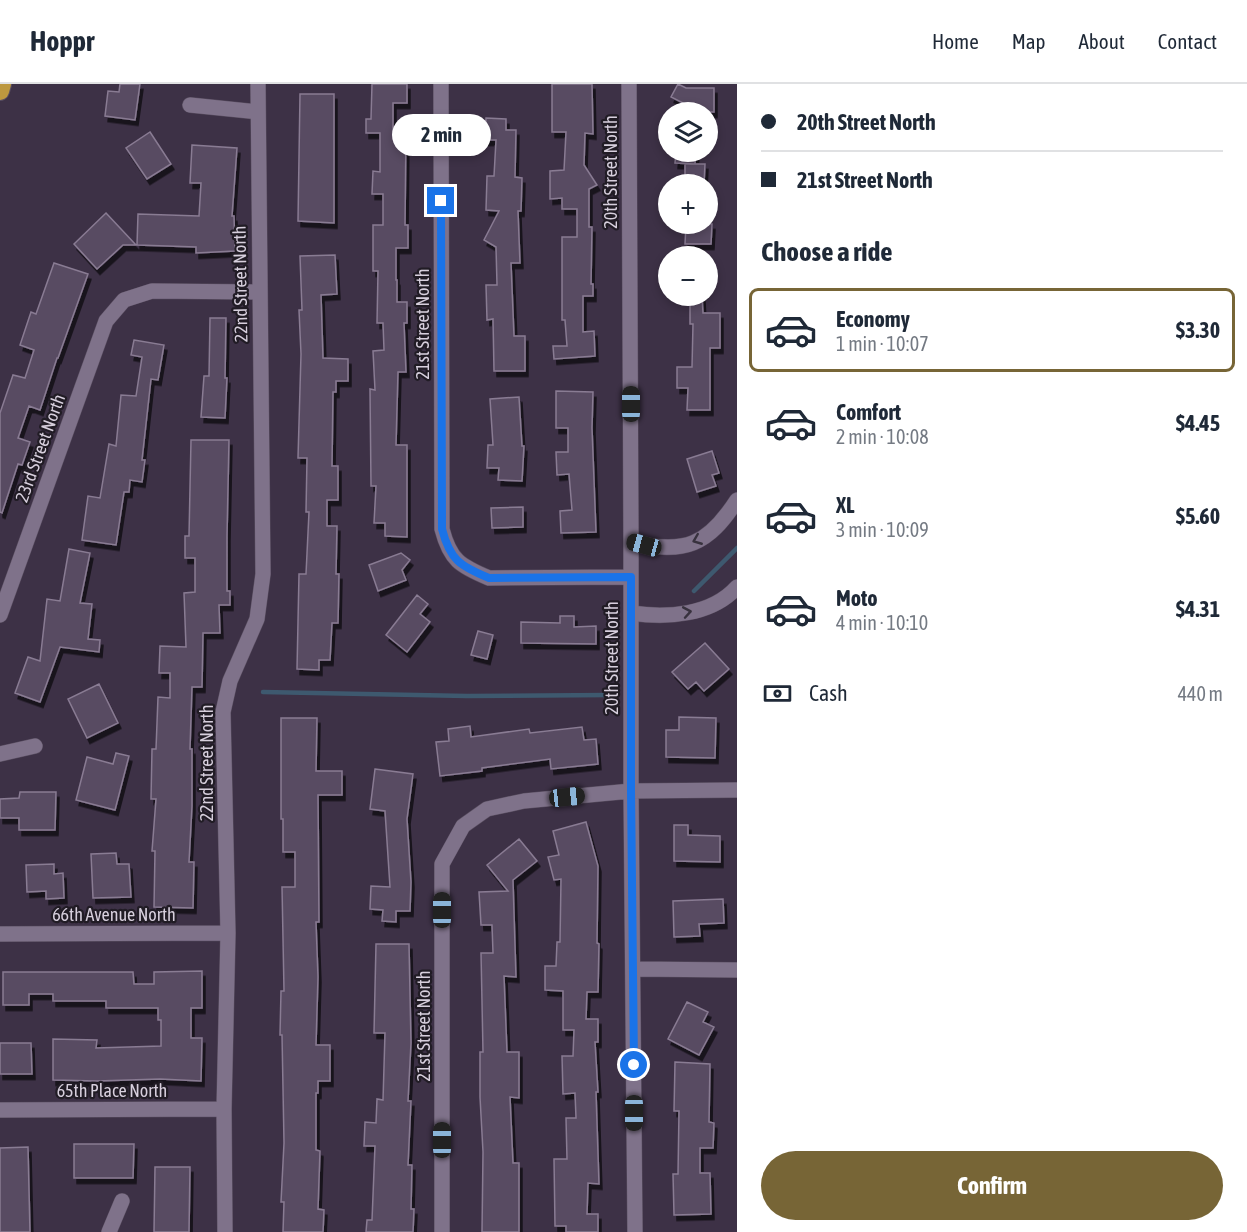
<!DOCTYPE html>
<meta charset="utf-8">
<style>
body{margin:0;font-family:"Asap Condensed",sans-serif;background:#f6f6f7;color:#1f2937;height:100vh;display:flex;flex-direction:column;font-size:22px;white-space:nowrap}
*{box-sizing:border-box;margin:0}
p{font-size:20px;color:#747a83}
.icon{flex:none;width:33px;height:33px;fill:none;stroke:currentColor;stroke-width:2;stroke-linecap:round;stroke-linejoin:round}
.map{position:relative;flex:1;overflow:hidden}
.details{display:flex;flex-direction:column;background:#fff;width:510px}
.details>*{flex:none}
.banner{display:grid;align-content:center;height:132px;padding:0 24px;background:#fff}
.tools{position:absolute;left:658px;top:18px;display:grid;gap:12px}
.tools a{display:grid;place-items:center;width:60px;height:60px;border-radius:50%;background:#fff;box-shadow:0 3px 9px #0003;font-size:30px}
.end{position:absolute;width:27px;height:27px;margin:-14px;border:8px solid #1a73e8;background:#fff;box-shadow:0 0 0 3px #fff}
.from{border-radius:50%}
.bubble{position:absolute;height:42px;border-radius:21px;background:#fff;box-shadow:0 3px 9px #0003;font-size:20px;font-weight:700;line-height:42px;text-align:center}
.car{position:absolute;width:18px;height:36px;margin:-18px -9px;border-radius:8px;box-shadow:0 0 4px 2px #0007;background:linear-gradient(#222 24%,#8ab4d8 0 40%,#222 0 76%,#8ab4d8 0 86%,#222 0)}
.banner b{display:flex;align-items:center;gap:21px;height:57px;font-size:22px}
.banner b+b{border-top:2px solid #e0e1e3}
.banner i{width:15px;height:15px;background:#1f2937}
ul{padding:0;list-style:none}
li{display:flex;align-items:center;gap:18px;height:84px;margin:0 12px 9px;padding:0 12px;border:3px solid transparent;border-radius:9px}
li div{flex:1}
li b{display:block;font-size:22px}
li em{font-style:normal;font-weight:700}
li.current{border-color:#776536}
li>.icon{width:54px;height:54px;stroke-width:1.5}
h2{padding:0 24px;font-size:27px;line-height:72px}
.pay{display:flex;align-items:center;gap:15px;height:66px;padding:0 24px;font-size:22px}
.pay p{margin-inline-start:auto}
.button{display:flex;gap:12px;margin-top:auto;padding:12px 24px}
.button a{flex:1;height:69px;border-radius:36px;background:#776536;color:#fff;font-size:24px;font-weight:700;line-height:69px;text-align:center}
header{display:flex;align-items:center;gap:36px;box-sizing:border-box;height:84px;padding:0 30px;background:#fff;border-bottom:2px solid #e0e1e3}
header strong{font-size:28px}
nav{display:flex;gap:33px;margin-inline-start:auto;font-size:21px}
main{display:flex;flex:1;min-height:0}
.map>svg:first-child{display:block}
</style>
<header>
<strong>Hoppr</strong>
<nav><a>Home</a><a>Map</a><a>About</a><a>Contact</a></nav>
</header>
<main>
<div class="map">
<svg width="737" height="1148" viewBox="0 0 737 1148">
<defs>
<filter id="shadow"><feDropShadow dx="3" dy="5.5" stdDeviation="0" flood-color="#0009"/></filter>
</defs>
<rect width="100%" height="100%" fill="#3d3146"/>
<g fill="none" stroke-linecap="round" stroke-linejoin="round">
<!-- stream -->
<path stroke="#3e596f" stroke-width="4.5" d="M694,507L737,464
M263,608L467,612L610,611"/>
</g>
<!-- building -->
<path fill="#594c62" stroke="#897b93" stroke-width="1.5" filter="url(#shadow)" d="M120,0H140L135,36L105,32L108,7L119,8Z
M372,0H407V19H393V49L406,48L405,141H408V164H396V196H397V218H407V239H404L406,288H398L396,361H407V453L385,452V439H374L376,402H371L370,305L375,306L373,267L384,266L383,239H377L378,187H373V141H383V110H372L373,87L380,88V49H366V35H371Z
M552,0H592L593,50L585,49L584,81L597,101L589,105V143H592L591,200H593V212H583V248L594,247L595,272L554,275L553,262H567L565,236H562V153H577V125H562V114L550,115V87L564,86L566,48H552Z
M678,0L686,4H714V28H683V19L671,13Z
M300,10H334V139L298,137Z
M486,34L506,35V46H516L515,93L522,94L521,127H518L520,179H511L514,252H525V287H494L493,235L487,236L486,201H497L496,163L484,156L499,127L486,126L487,92H494L496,56H485Z
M150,48L171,80L147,95L126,64Z
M192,61L237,64L232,132H234L235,167L196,169V163L137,161L138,130L199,132L201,99H190Z
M676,68H696L695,80L675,79Z
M685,80H705L704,100H685Z
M106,129L136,161H123L97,185L74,160Z
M686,140H712L711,160H685Z
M335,171L337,210L321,211L323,274L348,275V297H336V308H333L332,382H338V416H327V442H337L336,490H339L338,539H332L330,576H319V586L297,585L299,490H306L309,428H306L307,374H298L301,270L299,226H302L300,172Z
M54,179L88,190L58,274H57L40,326L29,322L18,354L30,358L22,381L18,380L2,429L0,428V329L13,291L25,294L34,266L20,261L31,228L36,230Z
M690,212H702L703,229H720V264H710V326H687L688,304H677V283H692L693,240H690Z
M210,234H226L225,294H227L225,334L201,333L204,292H209Z
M134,256L164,261L158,296L151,295L142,376H145L142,398L130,396L129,408H124L116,461L82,456L88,412L100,414L109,360L116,362L121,311L136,312L142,273L131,271Z
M556,307L593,308L592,344L596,448L561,449L560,427L572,426L569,390L557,391L556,368H568V344H556Z
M519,313L522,362H524L522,397L498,396L499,384H487L488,361H493L490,315Z
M191,356H229L227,452V507H230V521H219L220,549H203L202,603H192L190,665H192V722L189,778H194L193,824L154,823L155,767H152L156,715H151L152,665H156L158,613L170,614V589H159L160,562L186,563L184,509L195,508V474H185V452H189Z
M712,367L719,389L712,391L716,402L697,408L687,375Z
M523,423V443L492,444L491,424Z
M69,465L90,469L80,519L92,520L88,555L100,556L99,568L60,563L40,618L15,609L28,573L40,577L47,515L60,517Z
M401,469L410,476L402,486L406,496L378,507L369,481Z
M417,511L428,520L420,530L430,538L407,568L386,551Z
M560,532H574V543L596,542V560L521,559V538L560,539Z
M478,547L493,551L487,575L471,571Z
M705,559L729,585L704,607L696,598L688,605L672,588Z
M99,600L118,639L87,654L68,615Z
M679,633L716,634L715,674L666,673V646H679Z
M281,634H317L316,687H342V711H318L319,838H316L318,893L316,961H330V997H318V1009H316V1066L320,1067L318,1125L324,1126L323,1148H283L284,1118H281L284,1059L282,951H280L281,907H284L282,803H295V768H283V735H281Z
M470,642L471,653L529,645L530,649L582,643L584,656L596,655L598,680L551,685L550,675L482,684V687L440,692L436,658L449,657L448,645Z
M116,669L129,672L115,726L76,716L87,673L113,680Z
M375,685L413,690L407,735L411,798L410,827H396V838L382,837L383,826L370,825L371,802L390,803L385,727L370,725Z
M20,708H56L55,746H19V734H0V715L19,714Z
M586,738L598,782L597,859L599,860L598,908H587L586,935H598V958H595L598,1008H596L599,1100L588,1099L587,1130H598V1148H566V1142H555L554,1075H567L566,1034H576L575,1009L563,1010L562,972H573L574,946H563V907L545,906V882H556L557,858H560L561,795L554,796L548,773L559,771L553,747Z
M674,741H688V751L720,752V778L674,777Z
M519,755L537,777L513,796L516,893L504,892L507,968H519V1014L510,1013L513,1079H519V1148H482L483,1068L480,1013V968H483L481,869H493L492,841H481L479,808L508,807L487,781Z
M116,769L117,780H129L131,813L93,814L91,770Z
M54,780V790L63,789L64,814L46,815V807L27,808L26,781Z
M723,815L724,839L699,840L700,852L674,853L673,817Z
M376,860H409L411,959L408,1017H411L408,1081H412L411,1125H414L413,1148H366L367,1136H372L375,1062H364L365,1038L376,1039L377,1015L383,1016L385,949H374Z
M202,887V924H191V954H202L201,997L160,995L97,997L53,996V955L97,956L96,964L161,962V936H158V924H106V917H53V910H29V921H3V888H133L134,900H154V888Z
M687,918L708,928L703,938L714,943L699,971L668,955Z
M0,959H31L32,990H0Z
M675,978L710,980L709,1038L714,1039L713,1064H700V1089H710L711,1130L674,1131L673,1090H678L679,1027H674Z
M74,1060H134L133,1094H74Z
M28,1063L30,1148H0V1064Z
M155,1083H190L189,1148H154Z"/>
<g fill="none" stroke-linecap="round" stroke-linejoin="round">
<defs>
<path id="street" d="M441,0L442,445C450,476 460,482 489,494L631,493
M629,0L631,458V707L635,1148
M190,21L258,28
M631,458C685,471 708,461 737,416
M631,529C666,534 711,532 737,503
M0,531L106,237L124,216L152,207L259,208
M0,670L35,662
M0,850L228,849
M634,885L737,886
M0,1026L224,1025
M109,1148L122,1117
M225,1148L224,1025L228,849L223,628L230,597L257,535L263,490L258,0
M442,1148V780L463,742L487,725L524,717L631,707L737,706"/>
<path id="highway" d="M0,7L2,0"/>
</defs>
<!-- street casing -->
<use href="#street" stroke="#5a4f61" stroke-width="16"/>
<!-- highway casing -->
<use href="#highway" stroke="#5a4f61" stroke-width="20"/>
<!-- street -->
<use href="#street" stroke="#7f728a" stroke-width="15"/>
<!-- highway -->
<use href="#highway" stroke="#bd983f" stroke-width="18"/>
</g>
<!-- one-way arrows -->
<defs><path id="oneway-chevron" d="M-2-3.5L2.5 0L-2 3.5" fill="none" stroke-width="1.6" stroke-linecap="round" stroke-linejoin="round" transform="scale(1.5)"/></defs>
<g stroke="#38323e">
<use href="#oneway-chevron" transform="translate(697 456) rotate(158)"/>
<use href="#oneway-chevron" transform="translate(687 528) rotate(-10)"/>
</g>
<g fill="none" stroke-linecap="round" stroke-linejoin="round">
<!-- route -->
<path stroke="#1a73e8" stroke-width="8" d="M441,117L442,445C450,476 460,482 489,494L631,493V706L634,981"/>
</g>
<g text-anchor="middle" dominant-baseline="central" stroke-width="4.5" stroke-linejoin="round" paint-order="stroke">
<!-- street labels -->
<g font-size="18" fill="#d7cfdd" stroke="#211c25">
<text transform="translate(610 88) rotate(-90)">20th Street North</text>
<text transform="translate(240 200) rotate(-91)">22nd Street North</text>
<text transform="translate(422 240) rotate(-90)">21st Street North</text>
<text transform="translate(40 364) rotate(-70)">23rd Street North</text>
<text transform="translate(611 574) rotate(-90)">20th Street North</text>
<text transform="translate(206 679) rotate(-90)">22nd Street North</text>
<text x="114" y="830">66th Avenue North</text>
<text transform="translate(423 942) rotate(-90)">21st Street North</text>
<text x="112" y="1006">65th Place North</text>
</g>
</g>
</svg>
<div class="tools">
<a><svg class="icon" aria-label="layers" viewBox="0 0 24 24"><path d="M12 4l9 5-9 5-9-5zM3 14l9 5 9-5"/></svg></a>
<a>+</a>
<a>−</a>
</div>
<i class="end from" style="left:634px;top:981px"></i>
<i class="end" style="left:441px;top:117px"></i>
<div class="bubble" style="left:392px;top:30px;width:99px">2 min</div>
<i class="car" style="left:631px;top:320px;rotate:0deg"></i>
<i class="car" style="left:644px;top:461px;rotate:285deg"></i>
<i class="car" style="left:567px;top:713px;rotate:84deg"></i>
<i class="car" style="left:442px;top:826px;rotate:0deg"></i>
<i class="car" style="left:634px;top:1029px;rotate:180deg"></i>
<i class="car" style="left:442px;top:1056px;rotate:0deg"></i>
</div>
<section class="details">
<div class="banner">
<b><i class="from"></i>20th Street North</b>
<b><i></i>21st Street North</b>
</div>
<h2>Choose a ride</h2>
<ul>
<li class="current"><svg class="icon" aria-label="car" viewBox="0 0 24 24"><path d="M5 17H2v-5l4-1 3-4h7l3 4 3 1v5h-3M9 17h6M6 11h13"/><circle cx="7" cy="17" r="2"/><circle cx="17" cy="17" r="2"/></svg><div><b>Economy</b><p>1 min · 10:07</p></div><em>$3.30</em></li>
<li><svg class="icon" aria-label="car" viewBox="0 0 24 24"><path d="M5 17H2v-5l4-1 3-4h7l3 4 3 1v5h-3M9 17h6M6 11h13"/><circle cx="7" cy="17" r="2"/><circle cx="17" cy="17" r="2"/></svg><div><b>Comfort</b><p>2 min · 10:08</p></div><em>$4.45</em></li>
<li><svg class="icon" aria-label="car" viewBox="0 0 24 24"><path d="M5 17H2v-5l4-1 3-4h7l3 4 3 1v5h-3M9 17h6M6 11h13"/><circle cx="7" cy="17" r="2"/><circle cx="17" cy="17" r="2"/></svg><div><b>XL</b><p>3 min · 10:09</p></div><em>$5.60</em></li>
<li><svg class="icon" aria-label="car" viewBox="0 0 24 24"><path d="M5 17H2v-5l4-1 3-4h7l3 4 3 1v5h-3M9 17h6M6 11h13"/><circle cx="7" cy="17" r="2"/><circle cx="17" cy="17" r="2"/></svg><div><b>Moto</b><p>4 min · 10:10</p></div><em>$4.31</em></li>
</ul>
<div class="pay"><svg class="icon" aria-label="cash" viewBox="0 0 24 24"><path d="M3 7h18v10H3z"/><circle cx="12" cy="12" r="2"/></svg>Cash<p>440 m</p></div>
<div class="button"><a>Confirm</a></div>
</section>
</main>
